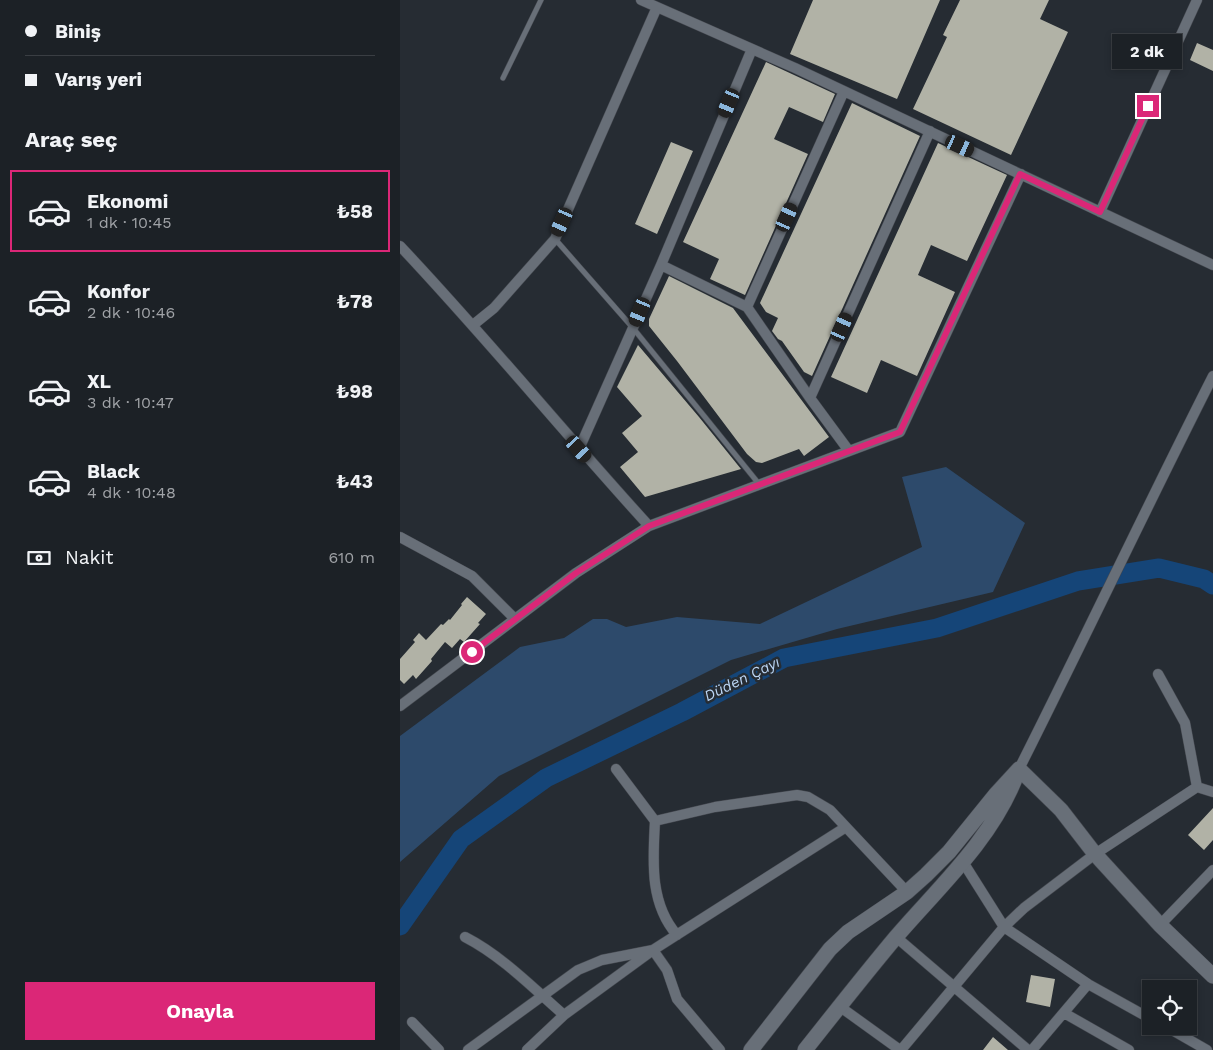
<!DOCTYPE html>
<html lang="tr">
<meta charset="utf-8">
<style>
body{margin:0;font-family:"Work Sans",sans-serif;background:#292e32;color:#f1f3f6;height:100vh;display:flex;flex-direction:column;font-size:19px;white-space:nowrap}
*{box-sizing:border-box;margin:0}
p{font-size:16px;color:#a0a3a7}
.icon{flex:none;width:28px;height:28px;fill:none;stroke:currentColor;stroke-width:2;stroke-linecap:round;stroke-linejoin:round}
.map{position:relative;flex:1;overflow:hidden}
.details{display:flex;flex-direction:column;background:#1c2126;width:400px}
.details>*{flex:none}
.guide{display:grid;align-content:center;height:110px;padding:0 25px;background:#1c2126}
.tools{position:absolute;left:742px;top:980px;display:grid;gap:10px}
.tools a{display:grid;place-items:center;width:55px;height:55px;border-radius:0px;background:#1c2126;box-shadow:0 2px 8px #0003,0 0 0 1px #3a3e43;font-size:25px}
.end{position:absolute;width:22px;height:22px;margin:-11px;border:6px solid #db2777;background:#fff;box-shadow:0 0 0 2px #fff}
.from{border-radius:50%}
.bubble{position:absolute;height:35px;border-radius:0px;background:#1c2126;box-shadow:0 2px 8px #0003,0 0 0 1px #3a3e43;font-size:16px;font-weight:700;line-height:35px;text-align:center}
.car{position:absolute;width:15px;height:30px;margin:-15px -8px;border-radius:6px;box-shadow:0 0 4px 1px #0007;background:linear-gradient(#222 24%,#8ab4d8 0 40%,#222 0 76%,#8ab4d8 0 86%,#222 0)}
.guide b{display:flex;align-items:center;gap:18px;height:48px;font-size:19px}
.guide b+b{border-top:1px solid #3a3e43}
.guide i{width:12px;height:12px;background:#f1f3f6}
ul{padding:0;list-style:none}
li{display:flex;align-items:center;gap:15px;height:82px;margin:0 10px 8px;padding:0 15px;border:2px solid transparent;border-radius:0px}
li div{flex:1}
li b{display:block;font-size:19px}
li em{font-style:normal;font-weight:700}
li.on{border-color:#db2777}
li>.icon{width:45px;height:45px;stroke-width:1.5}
h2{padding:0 25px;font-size:22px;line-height:60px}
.pay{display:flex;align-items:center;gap:12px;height:55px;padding:0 25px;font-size:19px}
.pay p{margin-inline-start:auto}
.button{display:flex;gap:10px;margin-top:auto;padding:10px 25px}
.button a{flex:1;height:58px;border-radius:0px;background:#db2777;color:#fff;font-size:20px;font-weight:700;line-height:58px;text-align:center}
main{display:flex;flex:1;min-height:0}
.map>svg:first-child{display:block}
</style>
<main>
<section class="details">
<div class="guide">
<b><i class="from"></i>Biniş</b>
<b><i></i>Varış yeri</b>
</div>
<h2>Araç seç</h2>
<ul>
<li class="on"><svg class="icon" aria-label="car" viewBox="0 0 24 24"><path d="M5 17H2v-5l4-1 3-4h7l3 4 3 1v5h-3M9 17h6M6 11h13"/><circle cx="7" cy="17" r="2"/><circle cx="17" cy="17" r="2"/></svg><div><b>Ekonomi</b><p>1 dk · 10:45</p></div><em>₺58</em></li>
<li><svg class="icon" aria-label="car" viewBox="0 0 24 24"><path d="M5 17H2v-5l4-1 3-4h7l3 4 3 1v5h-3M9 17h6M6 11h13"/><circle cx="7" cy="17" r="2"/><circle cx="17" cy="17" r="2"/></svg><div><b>Konfor</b><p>2 dk · 10:46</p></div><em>₺78</em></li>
<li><svg class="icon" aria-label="car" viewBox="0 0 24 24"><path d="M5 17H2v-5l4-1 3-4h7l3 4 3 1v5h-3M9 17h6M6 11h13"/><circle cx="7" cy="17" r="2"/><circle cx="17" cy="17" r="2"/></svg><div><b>XL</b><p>3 dk · 10:47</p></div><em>₺98</em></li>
<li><svg class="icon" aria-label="car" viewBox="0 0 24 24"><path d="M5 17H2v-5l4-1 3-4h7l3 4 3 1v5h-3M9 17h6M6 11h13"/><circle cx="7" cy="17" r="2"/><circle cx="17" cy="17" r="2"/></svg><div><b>Black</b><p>4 dk · 10:48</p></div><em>₺43</em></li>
</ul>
<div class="pay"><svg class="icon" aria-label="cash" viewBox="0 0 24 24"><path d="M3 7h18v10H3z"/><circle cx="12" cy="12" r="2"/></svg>Nakit<p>610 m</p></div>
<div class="button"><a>Onayla</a></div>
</section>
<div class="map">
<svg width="813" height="1050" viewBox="0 0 813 1050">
<rect width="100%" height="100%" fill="#262c33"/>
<!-- green -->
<path fill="#2d4a6b" d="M546,467L625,523L593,592L437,629L331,660L99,776L0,862V736L120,647L164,638L193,619H207L226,627L277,617L360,624L522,547L502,477Z"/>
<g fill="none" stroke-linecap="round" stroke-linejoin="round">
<!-- river -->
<path stroke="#154578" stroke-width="19" d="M0,926L61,839L146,778L282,712L384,658L537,628L678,581L759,568L804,579L813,585"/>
</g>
<!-- building -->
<path fill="#b1b2a6" d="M413,0H540L497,99L390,54Z
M560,0H649L640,19L668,32L611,155L513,109L547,37L543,35Z
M797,43L813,50V71L790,60Z
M366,62L435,94L423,122L389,107L374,139L408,154L345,295L310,279L319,259L283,242Z
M452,103L520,136L412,376L404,372L382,341L378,339L372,331L378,318L366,312L360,303Z
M271,142L293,151L257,234L235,224Z
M538,143L607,175L567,261L531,245L518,275L555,292L517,376L481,360L467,393L431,377Z
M269,276L333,308L429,437L404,456L399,449L362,463L356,462L347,454L277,361L249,326V319Z
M238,345L299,417L341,469L245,497L220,467L238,452L222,433L242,416L217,387Z
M67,597L86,614L78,623L80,624L64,642L60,639L52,648L45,642L31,659L32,661L16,679L13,675L4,684L0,680V659L15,642L13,640L19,633L26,640L41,624L43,625L49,619L50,620L62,605L61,604Z
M813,808V840L804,850L788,835Z
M631,975L655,979L650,1007L626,1002Z
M593,1037L608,1050H583Z"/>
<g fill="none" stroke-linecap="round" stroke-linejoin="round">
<defs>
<path id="service" d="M103,78L141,0
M155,239L233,328L359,484"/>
<path id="minor" d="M241,0L395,68L813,265
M444,91L347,307L410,398L449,451
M700,212L797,0
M0,246C86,337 165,434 249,526
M261,265L347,307
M73,325L94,308L155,239L257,7
M410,398L530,131
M179,449L261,265L352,49
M0,537L72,576L115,619
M0,706L176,573L249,526L500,432L621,174
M216,769L255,821
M619,769C685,638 747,506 813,376
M797,787L813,792
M563,862L604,927L688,984L751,1019
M760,925L813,870
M277,935C249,903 253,860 255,821L315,807L397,795L408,797L430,810L507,892
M65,937C102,956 133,988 164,1015
M496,937L628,1050
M439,1006L500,1050
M664,1013L729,1050
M12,1022L39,1050
M765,1026L807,1050
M68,1050L178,970L202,960L253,950L267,970L277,999L320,1050
M127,1050L164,1015L253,950L446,827
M501,1050L604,927L624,908L695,854L797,787L785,723L758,674
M632,1050L688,984"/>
<path id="secondary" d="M619,769L661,810L695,854L760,925L813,976
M351,1050L430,949L448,932L507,892L526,875L549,852L596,794L619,769
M405,1050C435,1012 465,974 496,937C539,887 590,841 615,779"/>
</defs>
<!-- service casing -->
<use href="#service" stroke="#454950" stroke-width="6"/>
<!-- minor casing -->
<use href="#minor" stroke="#454950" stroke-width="11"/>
<!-- secondary casing -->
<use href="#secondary" stroke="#454950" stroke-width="16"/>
<!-- service -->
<use href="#service" stroke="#686f78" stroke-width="5"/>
<!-- minor -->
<use href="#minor" stroke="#686f78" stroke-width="10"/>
<!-- secondary -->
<use href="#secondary" stroke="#686f78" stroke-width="15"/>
</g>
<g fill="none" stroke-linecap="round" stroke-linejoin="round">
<!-- route -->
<path stroke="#db2777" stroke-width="6" d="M72,652L176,573L249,526L500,432L620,174L700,212L748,106"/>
</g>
<g text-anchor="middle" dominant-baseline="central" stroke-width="5" stroke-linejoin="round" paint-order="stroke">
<!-- water labels -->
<g font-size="15" font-style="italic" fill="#bcd6f5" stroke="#262c33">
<text transform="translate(342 679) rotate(-26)">Düden Çayı</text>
</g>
</g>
</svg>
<div class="tools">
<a><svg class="icon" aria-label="locate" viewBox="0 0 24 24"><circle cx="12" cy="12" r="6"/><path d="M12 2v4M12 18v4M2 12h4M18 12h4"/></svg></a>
</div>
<i class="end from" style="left:72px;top:652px"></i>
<i class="end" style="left:748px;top:106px"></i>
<div class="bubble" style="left:712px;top:34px;width:70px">2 dk</div>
<i class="car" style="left:329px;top:103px;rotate:203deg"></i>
<i class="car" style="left:560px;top:146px;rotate:115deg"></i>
<i class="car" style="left:387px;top:217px;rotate:24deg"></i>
<i class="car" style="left:162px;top:222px;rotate:204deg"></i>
<i class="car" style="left:240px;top:312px;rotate:203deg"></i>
<i class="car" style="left:442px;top:327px;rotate:24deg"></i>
<i class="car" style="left:179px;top:449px;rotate:138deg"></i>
</div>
</main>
